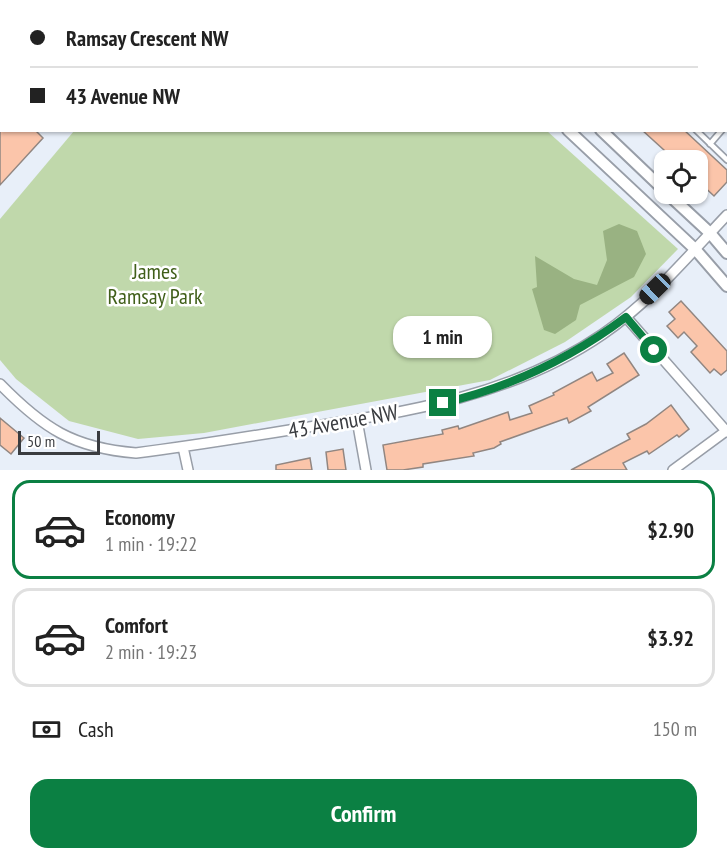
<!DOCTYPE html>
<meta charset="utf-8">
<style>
body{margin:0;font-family:"PT Sans Narrow",sans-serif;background:#f2f2f2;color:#222;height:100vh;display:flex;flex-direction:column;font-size:22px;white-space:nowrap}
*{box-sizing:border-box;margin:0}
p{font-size:20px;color:#767676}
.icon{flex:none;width:33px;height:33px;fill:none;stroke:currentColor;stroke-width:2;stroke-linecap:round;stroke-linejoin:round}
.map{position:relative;height:470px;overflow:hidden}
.drawer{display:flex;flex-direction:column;background:#fff;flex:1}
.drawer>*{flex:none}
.banner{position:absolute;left:0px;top:0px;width:728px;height:132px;box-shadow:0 2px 4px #0004;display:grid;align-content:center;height:132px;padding:0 30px;background:#fff}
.fabs{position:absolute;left:654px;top:150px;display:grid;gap:12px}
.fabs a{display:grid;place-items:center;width:54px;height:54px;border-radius:12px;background:#fff;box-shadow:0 2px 4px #0004;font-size:30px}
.scale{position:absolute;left:18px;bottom:15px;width:82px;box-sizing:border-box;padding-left:6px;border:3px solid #3a3c40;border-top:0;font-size:16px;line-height:21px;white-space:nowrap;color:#3a3c40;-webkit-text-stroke:4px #fff;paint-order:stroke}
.end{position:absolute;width:27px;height:27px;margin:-14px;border:8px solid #0b8043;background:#fff;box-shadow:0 0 0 3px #fff}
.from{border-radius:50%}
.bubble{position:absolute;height:42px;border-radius:18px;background:#fff;box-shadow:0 2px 4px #0004;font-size:20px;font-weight:800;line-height:42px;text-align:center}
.car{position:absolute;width:18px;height:36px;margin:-18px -9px;border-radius:8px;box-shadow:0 0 4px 2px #0007;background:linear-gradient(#222 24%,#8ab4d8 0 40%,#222 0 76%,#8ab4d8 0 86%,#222 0)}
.banner b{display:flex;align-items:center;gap:21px;height:57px;font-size:22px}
.banner b+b{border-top:2px solid #e0e0e0}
.banner i{width:15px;height:15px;background:#222}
ul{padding:10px 0 0;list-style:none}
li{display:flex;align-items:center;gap:18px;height:99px;margin:0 12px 9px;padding:0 18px;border:3px solid #e0e0e0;border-radius:18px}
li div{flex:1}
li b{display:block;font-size:22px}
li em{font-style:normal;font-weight:800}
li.on{border-color:#0b8043}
li>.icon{width:54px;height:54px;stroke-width:1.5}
.pay{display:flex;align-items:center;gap:15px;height:66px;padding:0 30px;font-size:22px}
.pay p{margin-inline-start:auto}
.primary-button{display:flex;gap:12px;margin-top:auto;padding:12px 30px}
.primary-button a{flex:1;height:69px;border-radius:18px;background:#0b8043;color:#fff;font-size:24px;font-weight:800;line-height:69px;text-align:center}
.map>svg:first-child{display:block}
</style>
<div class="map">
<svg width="727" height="470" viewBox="0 0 727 470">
<rect width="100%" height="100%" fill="#e8eff9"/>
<!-- green -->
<path fill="#c0d8ab" d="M74,131H547L678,249L631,297L565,342L490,380L204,433L138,439L69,421L16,379L0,360V219Z"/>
<!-- forest -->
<path fill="#99b282" d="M619,224L637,231L646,254L634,277L580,305L576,320L555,334L544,330L532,289L537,287L535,256L574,279L597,285L607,260L603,231Z"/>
<!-- building -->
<path fill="#fbc5aa" stroke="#918681" stroke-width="1.5" d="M0,130H35L43,138L0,185Z
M642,130H684L727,170V182L714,196L698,181V160H675Z
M681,301L727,351V370L721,375L714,369L710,373L691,352L697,346L684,332L678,338L667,326L675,319L669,312Z
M624,353L639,375L588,407L591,411L569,423L567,418L500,442L501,444L494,448L473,453L474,456L423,464V467L403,470H387L383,445L443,434L442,430L458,426L459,429L508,412L510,420L532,413L529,406L554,395L553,393L592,372L597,381L613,373L607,364Z
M671,405L689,429L679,437L677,435L649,454L647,451L623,463L627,470H571L630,439L627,434L646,424Z
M0,418L24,438L11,454L0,445Z
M343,449L346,470H328L326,452Z
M310,458L312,470H276V465Z"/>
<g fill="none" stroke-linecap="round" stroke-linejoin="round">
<defs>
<path id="service" d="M726,109L727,110
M726,126L727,125
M696,130L727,160
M710,144L722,130"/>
<path id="minor" d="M562,2L564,0
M626,317L727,432
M0,384C43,428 73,448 136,453C191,446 247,437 302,428C407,412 513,396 603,334C650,302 688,256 727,215
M357,420L366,470
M183,447L188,470
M673,470L726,431"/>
<path id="tertiary" d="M427,0L428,2
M459,0L460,2
M568,130L695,249L727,286
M601,130L664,190
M668,194L710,233L727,253"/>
</defs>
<!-- service casing -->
<use href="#service" stroke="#989ea8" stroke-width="8"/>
<!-- minor casing -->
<use href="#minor" stroke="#989ea8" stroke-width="12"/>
<!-- tertiary casing -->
<use href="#tertiary" stroke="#989ea8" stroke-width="14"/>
<!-- service -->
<use href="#service" stroke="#fff" stroke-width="4.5"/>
<!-- minor -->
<use href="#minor" stroke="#fff" stroke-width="9"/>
<!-- tertiary -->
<use href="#tertiary" stroke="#fff" stroke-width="10"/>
</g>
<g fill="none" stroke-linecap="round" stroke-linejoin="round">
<!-- route -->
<path stroke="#0b8043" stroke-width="8" d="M443,403C511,387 570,359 626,317L654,350"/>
</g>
<g text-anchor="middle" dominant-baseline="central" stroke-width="5" stroke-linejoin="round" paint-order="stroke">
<!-- park labels -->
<g font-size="22" fill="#405f1a" stroke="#fff">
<text x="155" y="271">James<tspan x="155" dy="25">Ramsay Park</tspan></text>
</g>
<!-- street labels -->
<g font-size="22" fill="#3a3c40" stroke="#fff">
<text transform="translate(343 421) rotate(-10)">43 Avenue NW</text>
</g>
</g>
</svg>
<div class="fabs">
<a><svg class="icon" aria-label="locate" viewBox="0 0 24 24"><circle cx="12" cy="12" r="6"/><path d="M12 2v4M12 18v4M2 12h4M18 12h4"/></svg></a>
</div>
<div class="scale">50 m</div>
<i class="end from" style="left:654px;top:350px"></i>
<i class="end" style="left:443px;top:403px"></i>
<div class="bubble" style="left:393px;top:316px;width:99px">1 min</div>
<i class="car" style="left:655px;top:289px;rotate:226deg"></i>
<div class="banner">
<b><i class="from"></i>Ramsay Crescent NW</b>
<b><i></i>43 Avenue NW</b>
</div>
</div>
<section class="drawer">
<ul>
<li class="on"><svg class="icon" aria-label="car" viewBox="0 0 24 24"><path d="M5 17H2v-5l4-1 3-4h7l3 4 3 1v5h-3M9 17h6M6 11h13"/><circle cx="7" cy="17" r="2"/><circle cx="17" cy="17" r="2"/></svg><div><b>Economy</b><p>1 min · 19:22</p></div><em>$2.90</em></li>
<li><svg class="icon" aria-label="car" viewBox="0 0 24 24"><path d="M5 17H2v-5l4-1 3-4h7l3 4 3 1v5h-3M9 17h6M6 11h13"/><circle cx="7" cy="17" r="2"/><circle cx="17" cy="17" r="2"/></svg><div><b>Comfort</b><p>2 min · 19:23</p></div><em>$3.92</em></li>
</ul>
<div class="pay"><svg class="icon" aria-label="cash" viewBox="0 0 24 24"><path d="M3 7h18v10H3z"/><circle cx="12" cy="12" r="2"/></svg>Cash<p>150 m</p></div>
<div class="primary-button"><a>Confirm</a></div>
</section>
